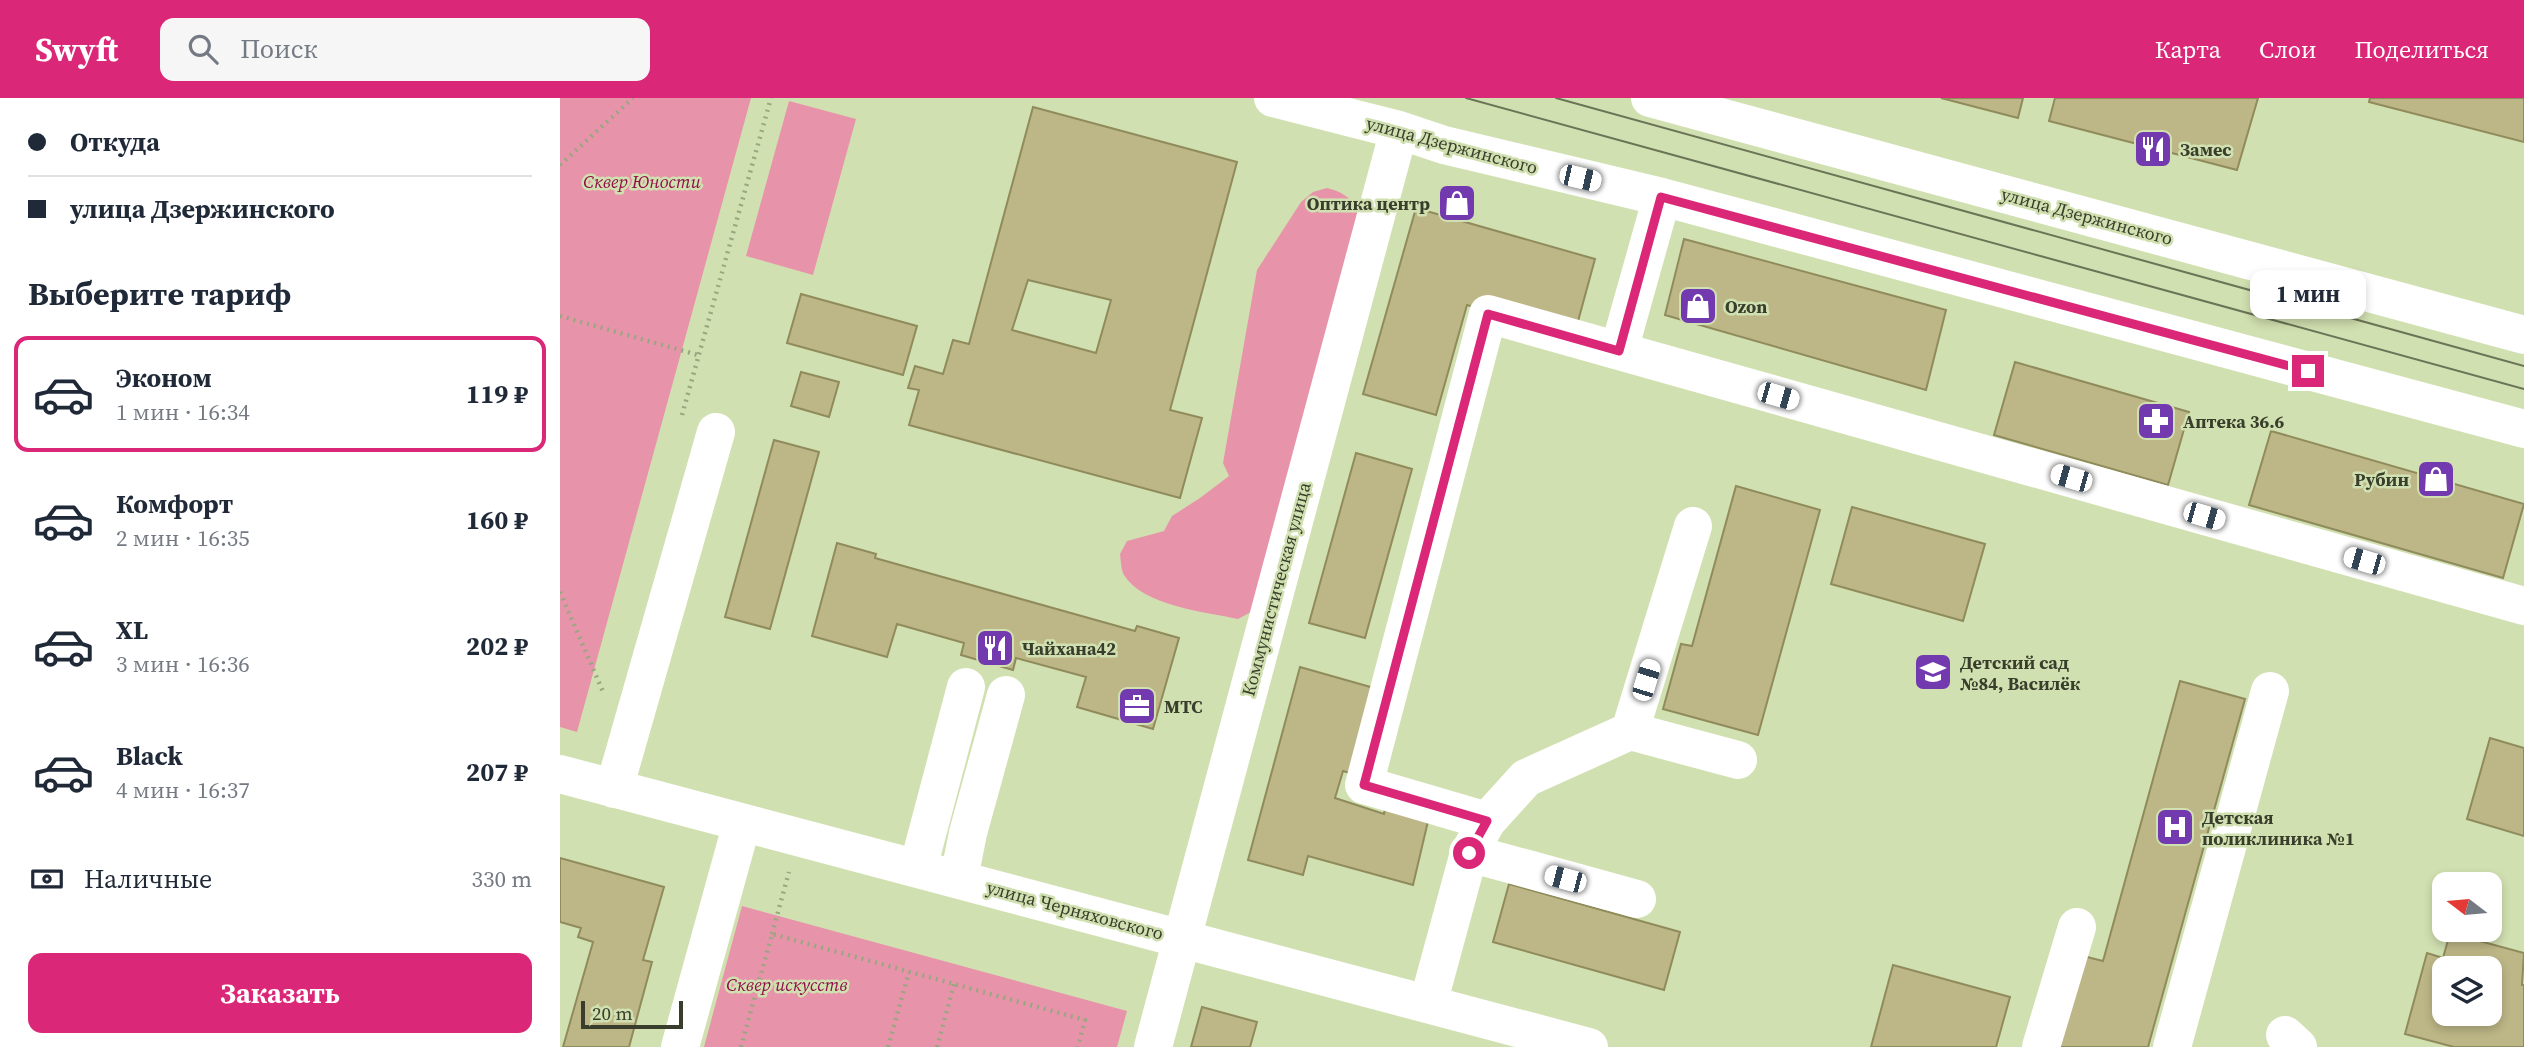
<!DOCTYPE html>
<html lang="ru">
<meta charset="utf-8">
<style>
body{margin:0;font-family:"Source Serif 4",serif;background:#f6f6f7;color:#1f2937;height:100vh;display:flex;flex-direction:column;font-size:26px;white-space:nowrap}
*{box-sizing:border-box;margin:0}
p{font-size:23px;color:#747a83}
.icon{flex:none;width:38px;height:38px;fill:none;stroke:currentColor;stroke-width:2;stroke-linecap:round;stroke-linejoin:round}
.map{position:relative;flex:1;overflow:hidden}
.sheet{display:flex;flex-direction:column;background:#fff;width:560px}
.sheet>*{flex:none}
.banner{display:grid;align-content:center;height:154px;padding:0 28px;background:#fff}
.needle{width:46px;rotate:286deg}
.fabs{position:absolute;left:1872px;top:774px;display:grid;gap:14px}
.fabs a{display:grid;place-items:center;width:70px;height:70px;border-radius:14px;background:#fff;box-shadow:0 4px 10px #0003;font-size:35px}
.scale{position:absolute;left:21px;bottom:18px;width:102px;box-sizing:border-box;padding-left:7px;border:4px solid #383e2b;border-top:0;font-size:19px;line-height:24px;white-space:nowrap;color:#383e2b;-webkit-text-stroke:5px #d1e0b0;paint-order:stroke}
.end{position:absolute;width:32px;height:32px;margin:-16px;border:9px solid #db2777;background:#fff;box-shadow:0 0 0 4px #fff}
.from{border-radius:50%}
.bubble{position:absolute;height:49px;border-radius:14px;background:#fff;box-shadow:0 4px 10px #0003;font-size:23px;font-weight:700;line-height:49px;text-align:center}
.car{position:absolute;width:21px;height:42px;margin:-21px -10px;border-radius:9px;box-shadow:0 0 5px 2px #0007;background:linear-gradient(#fff 24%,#345 0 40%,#fff 0 76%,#345 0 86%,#fff 0)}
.banner b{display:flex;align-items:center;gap:24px;height:66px;font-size:26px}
.banner b+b{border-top:2px solid #e0e1e3}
.banner i{width:18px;height:18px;background:#1f2937}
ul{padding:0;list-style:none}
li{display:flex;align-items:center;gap:21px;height:116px;margin:0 14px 10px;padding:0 14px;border:4px solid transparent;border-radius:14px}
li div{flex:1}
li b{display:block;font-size:26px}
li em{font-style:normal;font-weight:700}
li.active{border-color:#db2777}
li>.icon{width:63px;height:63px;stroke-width:1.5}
h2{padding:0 28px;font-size:32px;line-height:84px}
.pay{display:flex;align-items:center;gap:18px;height:77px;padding:0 28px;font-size:26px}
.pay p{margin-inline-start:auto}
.primary-button{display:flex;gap:14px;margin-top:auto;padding:14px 28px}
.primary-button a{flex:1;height:80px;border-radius:14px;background:#db2777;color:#fff;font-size:28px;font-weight:700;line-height:80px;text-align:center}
header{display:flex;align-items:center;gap:42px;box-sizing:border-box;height:98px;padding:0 35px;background:#db2777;color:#fff}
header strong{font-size:33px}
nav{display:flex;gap:38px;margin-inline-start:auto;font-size:24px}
.search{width:490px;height:63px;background:#f6f6f7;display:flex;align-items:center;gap:18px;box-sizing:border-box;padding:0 24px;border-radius:14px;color:#747a83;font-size:26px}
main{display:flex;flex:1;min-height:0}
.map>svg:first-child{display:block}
</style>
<header>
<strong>Swyft</strong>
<div class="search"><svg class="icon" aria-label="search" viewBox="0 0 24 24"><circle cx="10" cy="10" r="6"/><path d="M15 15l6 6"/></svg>Поиск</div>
<nav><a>Карта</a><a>Слои</a><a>Поделиться</a></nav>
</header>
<main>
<section class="sheet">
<div class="banner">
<b><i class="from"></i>Откуда</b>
<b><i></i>улица Дзержинского</b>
</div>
<h2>Выберите тариф</h2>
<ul>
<li class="active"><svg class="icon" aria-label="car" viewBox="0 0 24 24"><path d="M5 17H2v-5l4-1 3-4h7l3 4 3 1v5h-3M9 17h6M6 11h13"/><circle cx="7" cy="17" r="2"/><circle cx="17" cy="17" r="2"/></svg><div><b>Эконом</b><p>1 мин · 16:34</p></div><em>119 ₽</em></li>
<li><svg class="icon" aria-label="car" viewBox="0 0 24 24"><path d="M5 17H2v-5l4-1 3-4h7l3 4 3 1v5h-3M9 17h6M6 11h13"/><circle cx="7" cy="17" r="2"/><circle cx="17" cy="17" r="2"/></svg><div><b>Комфорт</b><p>2 мин · 16:35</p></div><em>160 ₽</em></li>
<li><svg class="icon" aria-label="car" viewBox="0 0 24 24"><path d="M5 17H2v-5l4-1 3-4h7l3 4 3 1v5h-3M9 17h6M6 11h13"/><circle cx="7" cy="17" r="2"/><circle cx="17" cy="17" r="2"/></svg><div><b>XL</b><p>3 мин · 16:36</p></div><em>202 ₽</em></li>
<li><svg class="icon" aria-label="car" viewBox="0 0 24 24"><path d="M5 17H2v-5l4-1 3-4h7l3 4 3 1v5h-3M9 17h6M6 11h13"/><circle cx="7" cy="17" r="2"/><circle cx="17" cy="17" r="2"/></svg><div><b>Black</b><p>4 мин · 16:37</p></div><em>207 ₽</em></li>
</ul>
<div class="pay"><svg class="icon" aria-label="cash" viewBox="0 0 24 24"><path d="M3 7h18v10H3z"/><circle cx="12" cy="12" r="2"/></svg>Наличные<p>330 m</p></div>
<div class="primary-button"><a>Заказать</a></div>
</section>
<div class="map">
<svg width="1964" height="949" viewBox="0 0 1964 949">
<rect width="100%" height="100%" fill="#d1e0b0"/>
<!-- green -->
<path fill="#e794ab" d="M0,0H191L17,634L0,629Z
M229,3L296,21L253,177L186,158Z
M767,90C787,95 796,104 802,123L691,514L678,521C646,514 583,508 564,477C561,472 561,463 560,456L567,443L604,433L612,418L640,400L669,378L663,365L697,172L741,104L753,94Z
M182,808L567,913L557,949H144Z"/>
<!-- building -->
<path fill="#bdb787" stroke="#908b5c" stroke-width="2" fill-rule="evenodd" d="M1381,0H1463L1458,20Z
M1495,0H1698L1677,72L1489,23Z
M1810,0H1964V44L1809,4Z
M473,9L677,64L610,312L642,320L620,400L349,327L359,292L348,290L355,268L383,276L393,242L409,246ZM468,182L551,202L536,255L452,232Z
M856,110L1035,161L1014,238L907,207L876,317L803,296Z
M1124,141L1386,212L1366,292L1105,217Z
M241,196L357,228L343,277L227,245Z
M1455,264L1629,314L1608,387L1434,337Z
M241,274L279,284L269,319L231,308Z
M1711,333L1964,406L1943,480L1689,407Z
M214,342L259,354L210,531L165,519Z
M796,355L852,371L805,540L749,525Z
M1176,388L1260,412L1198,637L1103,611L1121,546L1132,548Z
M1292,409L1425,446L1403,523L1271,486Z
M277,445L316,456L315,460L575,533L577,528L619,540L593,631L517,609L526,579L456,560L453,572L401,557L404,545L337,526L327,559L252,538Z
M740,569L814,590L793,676L783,673L775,700L824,716L826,706L869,719L853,787L748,758L743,777L688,762Z
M1620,583L1685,601L1588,949H1493L1519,857L1543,863Z
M1930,640L1964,650V738L1907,721Z
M0,760L104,789L83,862L92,864L69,949H3L33,844L18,839L21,830L0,824Z
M949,786L1120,834L1104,892L933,844Z
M1890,835L1964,855L1962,887H1964V949H1894L1845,936L1867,855L1883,860ZM1885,870H1930V915H1885Z
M1333,867L1450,899L1436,949H1311Z
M642,909L697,924L690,949H631Z"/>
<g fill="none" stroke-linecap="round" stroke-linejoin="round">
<!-- path -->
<path stroke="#9aa680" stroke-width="4.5" stroke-dasharray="2 5" stroke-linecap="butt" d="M0,67L73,0
M0,218L138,257
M122,317L211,0
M0,494L44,596
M212,836L229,774
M181,949L212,836L525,922L518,949
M328,949L349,874
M377,949L394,886"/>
<!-- minor -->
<path stroke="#fff" stroke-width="38" d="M713,0L839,32L884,47L1102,99L1964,331
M1090,0L1964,237
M1059,252L1102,99
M1070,633L1178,662
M0,676L1029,949
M54,691L156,334
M927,723L804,687L928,216L1964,508
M909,755L927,723L966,680L1070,633L1133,428
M358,770L406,589
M399,780L408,735L446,597
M868,906L909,755L1077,801
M1725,937L1738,949
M120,949L182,725
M593,949L839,32
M1481,949L1517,829
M1612,949L1710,593"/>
<!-- tram -->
<path stroke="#6b7457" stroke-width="2" d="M906,0L1964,291
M996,0L1964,268"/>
</g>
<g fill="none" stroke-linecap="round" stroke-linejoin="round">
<!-- route -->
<path stroke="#db2777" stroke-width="9" d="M909,755L927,723L804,687L928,216L1059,253L1101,99L1748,273"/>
</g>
<!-- icons -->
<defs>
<symbol id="restaurant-square" viewBox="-11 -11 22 22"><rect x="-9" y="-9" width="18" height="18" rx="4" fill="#733ab0" stroke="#d1e0b0"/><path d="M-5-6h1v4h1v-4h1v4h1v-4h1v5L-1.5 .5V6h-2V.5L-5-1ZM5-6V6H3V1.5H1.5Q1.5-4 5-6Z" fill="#fff"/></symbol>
<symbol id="shop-square" viewBox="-11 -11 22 22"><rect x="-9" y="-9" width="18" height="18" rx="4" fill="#733ab0" stroke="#d1e0b0"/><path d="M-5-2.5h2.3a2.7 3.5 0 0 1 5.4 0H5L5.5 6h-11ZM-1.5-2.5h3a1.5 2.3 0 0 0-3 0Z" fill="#fff"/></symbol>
<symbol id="pharmacy-square" viewBox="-11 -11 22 22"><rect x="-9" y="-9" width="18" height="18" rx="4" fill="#733ab0" stroke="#d1e0b0"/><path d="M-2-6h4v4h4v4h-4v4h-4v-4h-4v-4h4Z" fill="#fff"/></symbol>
<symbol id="school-square" viewBox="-11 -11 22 22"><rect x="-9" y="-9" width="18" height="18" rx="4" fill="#733ab0" stroke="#d1e0b0"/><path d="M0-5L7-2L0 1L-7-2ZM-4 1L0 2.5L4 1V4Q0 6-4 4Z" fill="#fff"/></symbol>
<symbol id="office-square" viewBox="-11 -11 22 22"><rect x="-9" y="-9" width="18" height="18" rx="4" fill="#733ab0" stroke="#d1e0b0"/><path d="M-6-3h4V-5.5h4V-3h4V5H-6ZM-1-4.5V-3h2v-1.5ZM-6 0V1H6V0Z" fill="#fff"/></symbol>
<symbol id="hospital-square" viewBox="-11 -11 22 22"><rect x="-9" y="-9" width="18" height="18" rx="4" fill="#733ab0" stroke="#d1e0b0"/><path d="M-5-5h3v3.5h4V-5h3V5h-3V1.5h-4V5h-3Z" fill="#fff"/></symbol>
</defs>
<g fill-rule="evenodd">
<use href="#restaurant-square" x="1571" y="29" width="44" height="44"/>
<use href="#shop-square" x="875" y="83" width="44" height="44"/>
<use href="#shop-square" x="1116" y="186" width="44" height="44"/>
<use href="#pharmacy-square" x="1574" y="301" width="44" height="44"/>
<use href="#shop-square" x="1854" y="359" width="44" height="44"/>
<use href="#restaurant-square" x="413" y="528" width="44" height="44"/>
<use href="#school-square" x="1351" y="552" width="44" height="44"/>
<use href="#office-square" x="555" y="586" width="44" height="44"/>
<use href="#hospital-square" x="1593" y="707" width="44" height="44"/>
</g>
<g text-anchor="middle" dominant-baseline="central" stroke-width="5" stroke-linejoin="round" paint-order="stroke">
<!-- street labels -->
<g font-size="18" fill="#383e2b" stroke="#d1e0b0">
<text transform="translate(892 47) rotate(15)">улица Дзержинского</text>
<text transform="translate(1527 118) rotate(15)">улица Дзержинского</text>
<text transform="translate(716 491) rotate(-75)">Коммунистическая улица</text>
<text transform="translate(515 812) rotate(15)">улица Черняховского</text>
</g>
<!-- poi labels -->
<g font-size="18" font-weight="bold" fill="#383e2b" stroke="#d1e0b0" text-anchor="start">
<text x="1620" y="51">Замес</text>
<text x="870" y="105" text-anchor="end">Оптика центр</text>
<text x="1165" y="208">Ozon</text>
<text x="1623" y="323">Аптека 36.6</text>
<text x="1849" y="381" text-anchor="end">Рубин</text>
<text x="462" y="550">Чайхана42</text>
<text x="1400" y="564">Детский сад<tspan x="1400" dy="21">№84, Василёк</tspan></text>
<text x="604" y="608">МТС</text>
<text x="1642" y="719">Детская<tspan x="1642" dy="21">поликлиника №1</tspan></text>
</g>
<!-- park labels -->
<g font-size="18" font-style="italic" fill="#920e4a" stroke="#d1e0b0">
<text x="82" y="83">Сквер Юности</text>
<text x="227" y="886">Сквер искусств</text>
</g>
</g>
</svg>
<div class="fabs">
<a><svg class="needle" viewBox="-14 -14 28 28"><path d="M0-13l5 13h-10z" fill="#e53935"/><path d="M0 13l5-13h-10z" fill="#747a83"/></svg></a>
<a><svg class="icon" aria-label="layers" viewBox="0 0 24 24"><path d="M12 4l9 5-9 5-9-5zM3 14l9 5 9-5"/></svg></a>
</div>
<div class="scale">20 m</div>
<i class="end from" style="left:909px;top:755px"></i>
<i class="end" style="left:1748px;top:273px"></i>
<div class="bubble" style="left:1690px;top:172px;width:116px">1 мин</div>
<i class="car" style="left:1020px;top:80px;rotate:103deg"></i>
<i class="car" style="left:1218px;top:298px;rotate:106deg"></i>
<i class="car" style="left:1511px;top:380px;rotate:286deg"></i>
<i class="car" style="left:1644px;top:418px;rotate:106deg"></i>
<i class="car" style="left:1804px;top:463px;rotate:286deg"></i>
<i class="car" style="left:1086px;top:582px;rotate:17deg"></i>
<i class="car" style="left:1005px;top:781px;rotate:285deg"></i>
</div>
</main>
